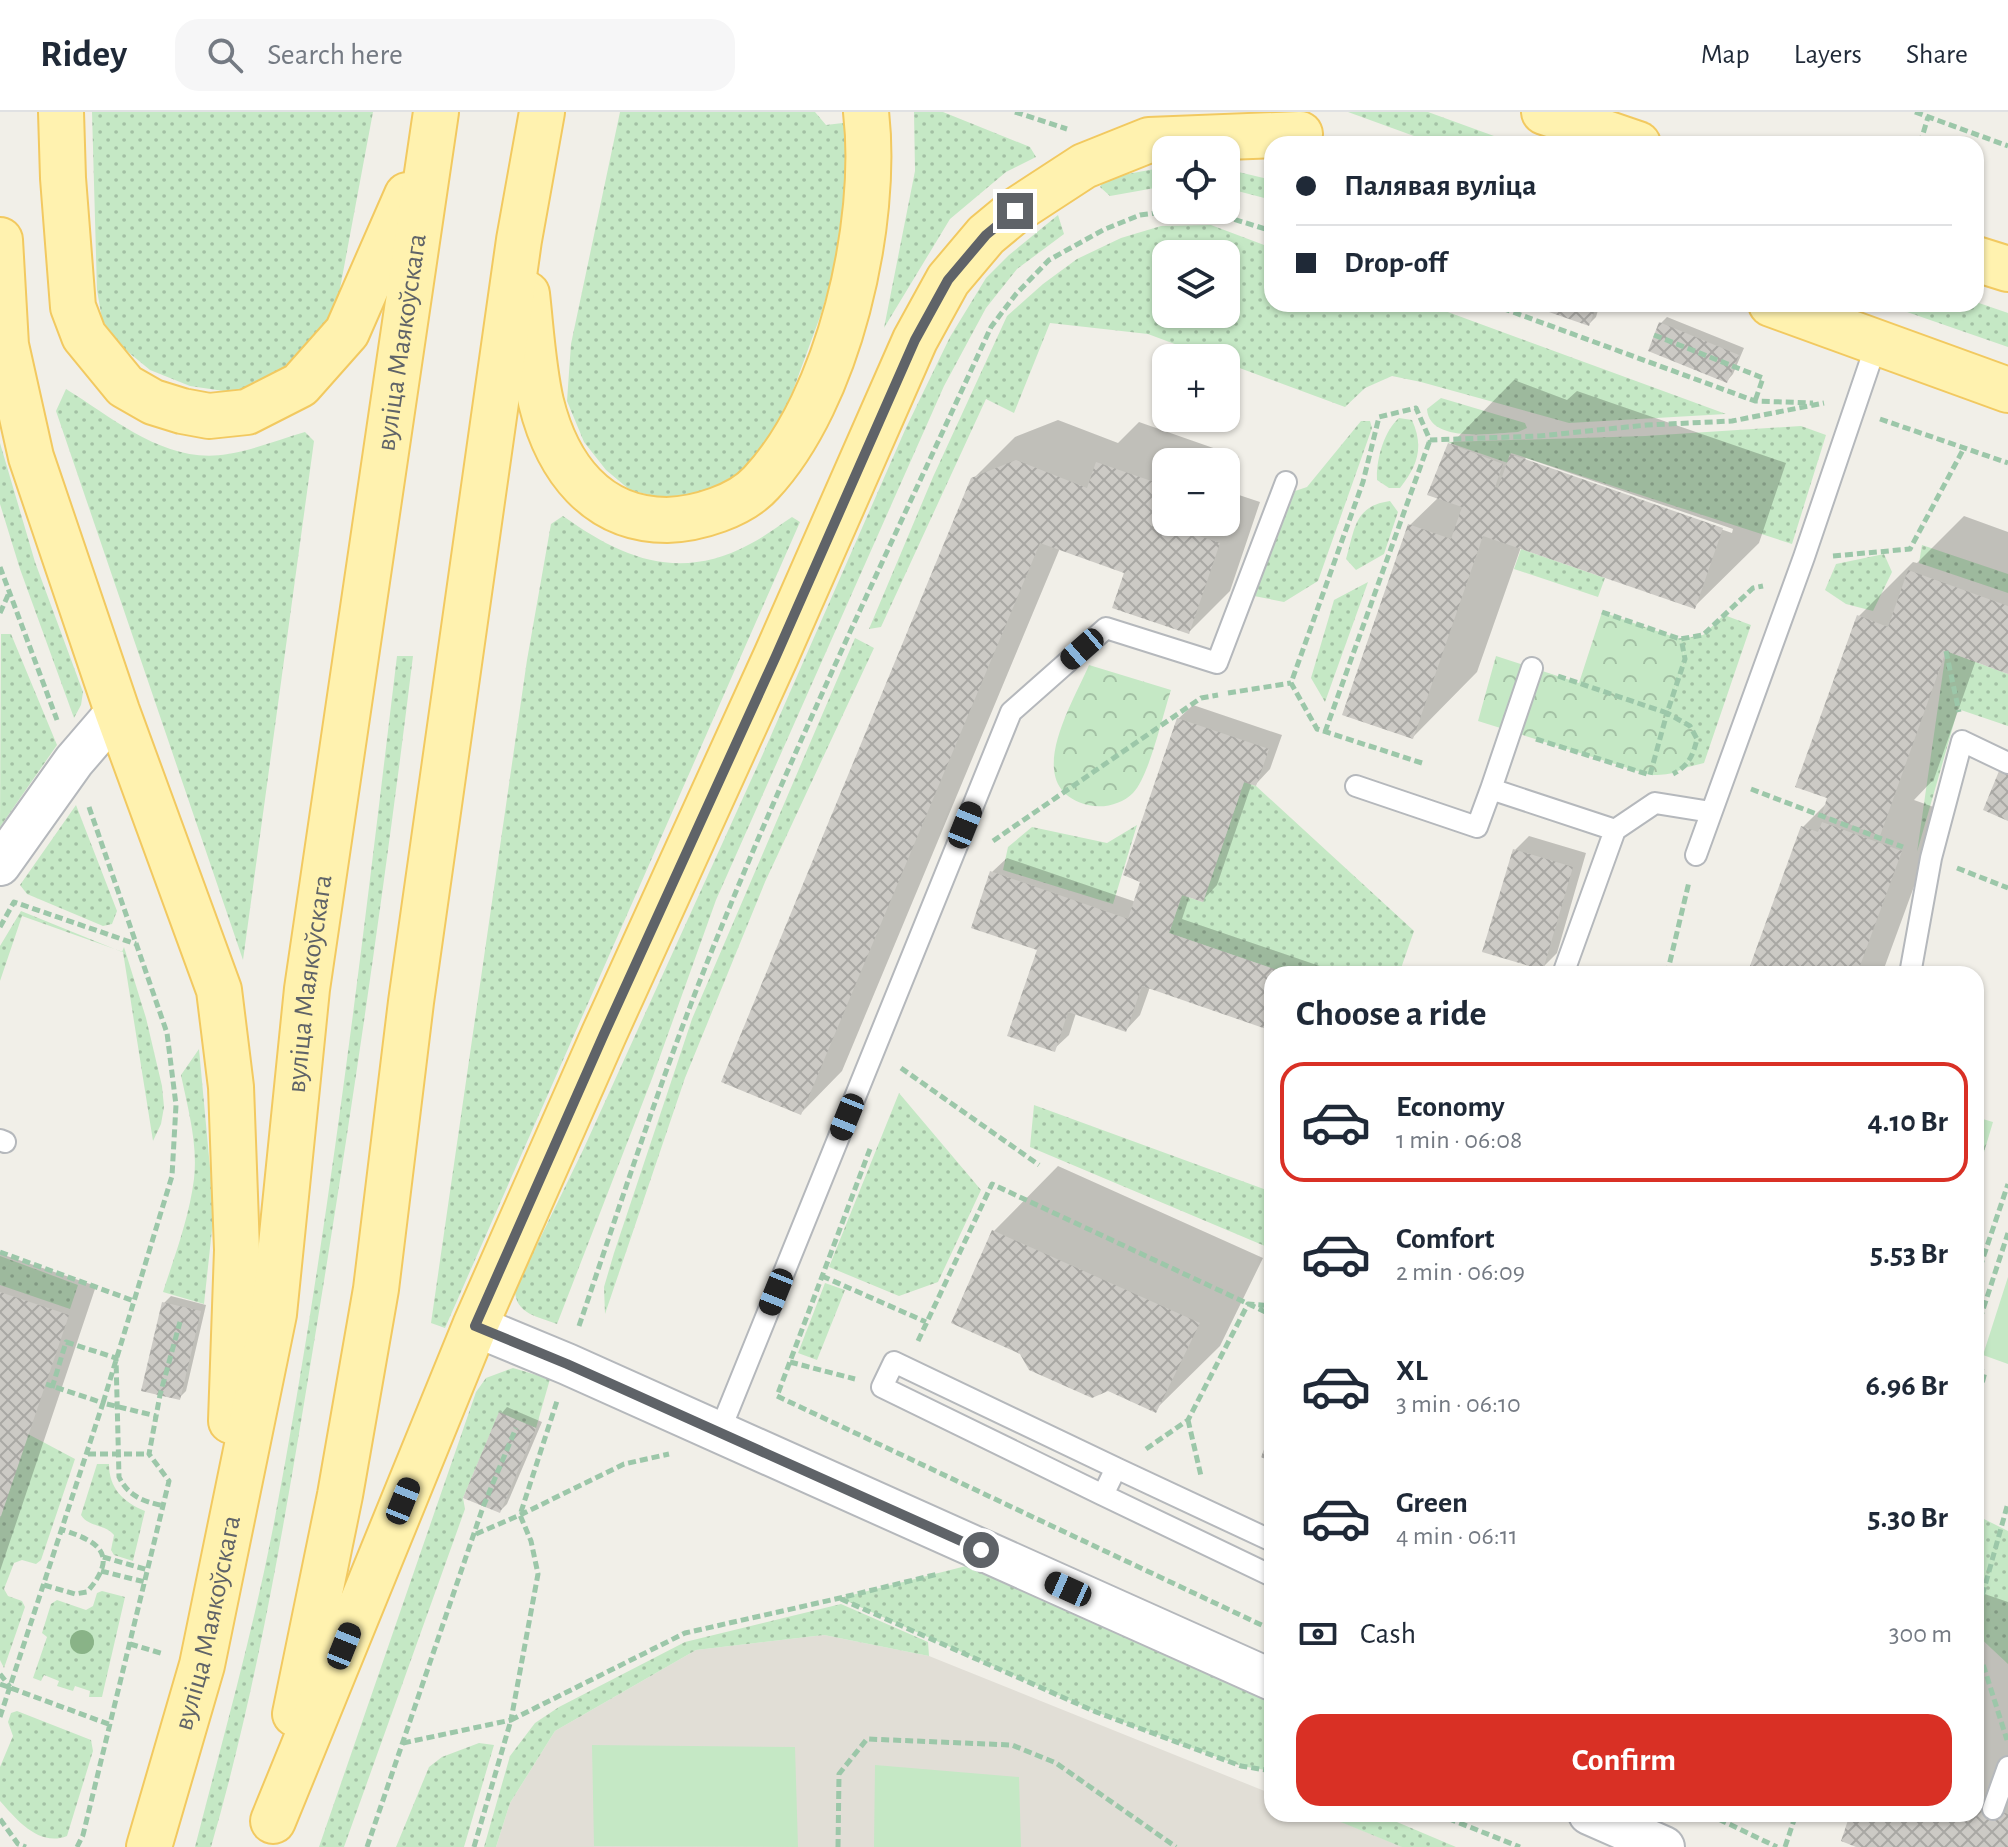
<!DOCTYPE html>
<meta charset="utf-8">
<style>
body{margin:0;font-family:"Alegreya Sans",sans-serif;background:#f6f6f7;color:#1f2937;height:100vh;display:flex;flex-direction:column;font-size:30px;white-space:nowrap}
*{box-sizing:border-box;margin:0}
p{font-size:26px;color:#747a83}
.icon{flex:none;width:44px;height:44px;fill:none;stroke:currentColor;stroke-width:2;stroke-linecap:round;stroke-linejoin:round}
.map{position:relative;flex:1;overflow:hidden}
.side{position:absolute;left:1264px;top:854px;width:720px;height:856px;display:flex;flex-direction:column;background:#fff;border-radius:24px;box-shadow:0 2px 6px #0004}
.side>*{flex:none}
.guide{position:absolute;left:1264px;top:24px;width:720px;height:176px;border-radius:24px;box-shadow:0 2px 6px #0004;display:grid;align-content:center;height:176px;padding:0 32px;background:#fff}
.fabs{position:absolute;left:1152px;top:24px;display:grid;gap:16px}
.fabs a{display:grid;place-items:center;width:88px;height:88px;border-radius:16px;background:#fff;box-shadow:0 2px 6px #0004;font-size:40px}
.end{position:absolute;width:36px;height:36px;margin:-18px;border:10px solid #5f6368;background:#fff;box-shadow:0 0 0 4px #fff}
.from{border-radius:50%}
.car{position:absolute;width:24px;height:48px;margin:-24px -12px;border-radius:10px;box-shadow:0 0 6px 2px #0007;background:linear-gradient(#222 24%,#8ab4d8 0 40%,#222 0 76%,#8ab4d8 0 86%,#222 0)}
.guide b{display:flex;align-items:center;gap:28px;height:76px;font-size:30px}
.guide b+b{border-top:2px solid #e0e1e3}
.guide i{width:20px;height:20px;background:#1f2937}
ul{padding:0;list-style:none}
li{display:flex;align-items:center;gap:24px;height:120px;margin:0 16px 12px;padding:0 16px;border:4px solid transparent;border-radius:24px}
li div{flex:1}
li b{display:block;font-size:30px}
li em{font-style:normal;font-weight:700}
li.selected{border-color:#d93025}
li>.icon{width:72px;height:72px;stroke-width:1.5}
h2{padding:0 32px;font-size:36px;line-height:96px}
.pay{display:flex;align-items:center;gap:20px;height:88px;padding:0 32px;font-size:30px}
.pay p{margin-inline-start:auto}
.primary-button{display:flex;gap:16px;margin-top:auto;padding:16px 32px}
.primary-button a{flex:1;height:92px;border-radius:24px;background:#d93025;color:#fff;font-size:32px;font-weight:700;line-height:92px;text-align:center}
header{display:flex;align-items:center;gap:48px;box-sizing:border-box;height:112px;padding:0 40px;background:#fff;border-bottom:2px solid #e0e1e3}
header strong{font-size:38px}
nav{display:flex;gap:44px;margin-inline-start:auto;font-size:28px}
.search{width:560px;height:72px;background:#f6f6f7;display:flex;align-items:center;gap:20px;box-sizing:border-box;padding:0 28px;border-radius:24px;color:#747a83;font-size:30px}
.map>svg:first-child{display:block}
</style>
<header>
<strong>Ridey</strong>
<div class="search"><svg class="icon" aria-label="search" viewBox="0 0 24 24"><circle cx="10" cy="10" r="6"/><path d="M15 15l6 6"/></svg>Search here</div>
<nav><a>Map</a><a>Layers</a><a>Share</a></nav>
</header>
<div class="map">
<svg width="2008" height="1735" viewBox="0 0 2008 1735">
<defs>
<pattern id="grass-dots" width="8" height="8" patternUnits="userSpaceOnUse" patternTransform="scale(2)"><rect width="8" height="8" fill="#c5e8c5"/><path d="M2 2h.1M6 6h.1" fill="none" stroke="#a3c0a4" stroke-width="1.8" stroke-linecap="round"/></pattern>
<pattern id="park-crowns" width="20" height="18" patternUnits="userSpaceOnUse" patternTransform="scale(2)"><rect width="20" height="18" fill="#c5e8c5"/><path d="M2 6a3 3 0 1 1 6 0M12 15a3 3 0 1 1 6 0" fill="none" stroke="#a3c0a4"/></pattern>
<pattern id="building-cross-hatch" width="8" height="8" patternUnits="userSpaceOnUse" patternTransform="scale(2)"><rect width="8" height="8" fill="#cccac5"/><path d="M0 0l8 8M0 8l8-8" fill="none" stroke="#a9a8a4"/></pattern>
</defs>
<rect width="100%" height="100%" fill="#f1efe8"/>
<!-- education -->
<path fill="#e1ded6" d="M824,1523L929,1544L1272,1682V1702H1322L1403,1735H496L510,1691L555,1619L696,1538Z"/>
<!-- grass -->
<path fill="url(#grass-dots)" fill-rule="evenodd" d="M92,0H373L336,198L298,253L237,281L190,274L150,258L116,230L102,207L97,178Z
M620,0H815L826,13L851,10L848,111L821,202L777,322L730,373L699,386L669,388L630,378L606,358L584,330L567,289L571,232Z
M914,0H943L1030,35L1036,45L1006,60L950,107L884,216L915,59Z
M1348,0H1428L1516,32H1436Z
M1166,55V74L1110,84L1100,75L1105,66Z
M1226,57L1272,68V88L1226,76Z
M1058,103L1064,122L1017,157L986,196L944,274L716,788L653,964L557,1212C539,1205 515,1202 515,1178L584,1036L762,644L905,318L950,225L986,166L1009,143Z
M1211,113L1272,136V192H1426L1726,302L1569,311L1421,270L1392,264L1365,276L1345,295L1226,251V246H1212L1148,222L1050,211L1014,301L986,287L881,515L869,517L933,365L1007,204L1043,172L1077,147L1121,126L1161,114ZM1166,142H1226V202H1166Z
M1976,190L2008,201V235L1884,192H1976Z
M66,277C115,307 166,353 228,342C254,338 280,327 305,320L314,329L243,848L56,299Z
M1441,286L1525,311L1527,316L1518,320C1494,321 1429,332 1427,297Z
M1399,306L1412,308C1424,335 1418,353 1400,376H1389L1377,368C1376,348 1384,319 1399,306Z
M1361,309H1370L1372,316L1318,469L1284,490L1254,484L1295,379L1307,375Z
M1801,314L1826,323L1792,432L1511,341L1508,351L1447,330L1645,324Z
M0,331L35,450L83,580L81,593L74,606L20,457L0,392Z
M1390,389L1398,400L1384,442L1356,458L1346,447C1355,417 1354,394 1390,389Z
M563,404C623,447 680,470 750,432C764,425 778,414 792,405L800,410L445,1216L431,1211L527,548L551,412Z
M1922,433L2008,462V481L1919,451Z
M1521,437L1605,466L1598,485L1514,457Z
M1884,442L1892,460L1873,499L1846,492L1825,478L1836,452Z
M1368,470L1325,590L1311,566L1334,488Z
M1724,503L1751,513L1704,651L1684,656L1693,644L1667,601L1685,547L1680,527L1703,523Z
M1,522H11L57,633L0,715Z
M855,526L874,536L765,770L685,966L605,1202L604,1175L614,1141L692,907Z
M1946,539L2008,562V614L1958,597L1917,740Z
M397,544H413C386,765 354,986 318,1206C289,1383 261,1562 211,1735H195C222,1629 252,1524 273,1416C328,1128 362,835 397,544Z
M1244,670L1256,674L1414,819L1399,862H1288L1169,821L1182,783L1203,790Z
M76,693L117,799L112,812L103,814L27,782L20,773Z
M1137,713L1113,792L1003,758L1008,735L1032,715L1107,731Z
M21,799L122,840L124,835L146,906L162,974L164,995L161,1012L153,1029L123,840L22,804L0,869V834Z
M199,937L214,1099L204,1192L163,1180C175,1143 189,1106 194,1067C198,1032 188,997 181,963Z
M899,981L981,1078L938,1170L899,1184L829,1155Z
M1034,993L1272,1080V1137L1030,1035Z
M0,1144L78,1173L70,1197L0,1173Z
M825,1171L845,1178L817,1248L798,1241Z
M513,1256L550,1267L536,1316L499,1301L463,1386L465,1397L344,1735H319L476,1280L486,1266Z
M28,1322L75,1347L41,1448L36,1452L22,1448L14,1451L4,1477L8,1484L22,1489L25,1495L4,1556L0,1548V1406Z
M97,1352H109C109,1376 123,1390 145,1399L133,1449L114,1443L111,1438L114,1423C105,1412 88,1415 81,1403Z
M1976,1403L2008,1419V1552L1976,1522Z
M970,1453L1272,1587V1659L1241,1654L1096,1600L840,1486Z
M102,1479L125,1485L102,1585H89L90,1579L75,1574L73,1579L57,1574L59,1569L44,1563L41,1569L33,1566L47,1525L42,1521L51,1492L57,1488L86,1498L93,1494L97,1481Z
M841,1492L928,1530L929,1544L824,1523L696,1538L555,1619L510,1691L496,1735H484L510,1644L535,1611L559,1595L685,1530Z
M17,1599L91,1628L93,1639L67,1724C39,1735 17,1708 0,1689V1655L13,1624L8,1610L11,1601Z
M479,1631L494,1633L464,1735H396L429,1655L442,1645Z
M1321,1702H1378L1456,1735H1402Z"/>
<!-- park -->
<path fill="url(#park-crowns)" d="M1602,500L1680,527L1685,547L1667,601L1690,614L1697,627C1690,658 1680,663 1650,663L1478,609L1496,544L1579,571Z
M1089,553L1171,578C1163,602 1149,665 1133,681C1122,692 1104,697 1088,693C1019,676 1073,591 1089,553Z
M1976,1005L1993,1010L1976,1067Z"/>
<!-- pitch -->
<path fill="#c5e8c5" d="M2008,1165V1252L1983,1243Z
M592,1633L795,1635L798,1735L594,1734Z
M875,1653L1019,1665L1021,1735H874Z"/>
<!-- shadow -->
<path fill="#0003" fill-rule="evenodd" d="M1531,192H1600L1596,205L1589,212Z
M1667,205L1744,236L1733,262L1727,269L1661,211Z
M1514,268L1567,288L1577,279L1786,351L1759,431L1694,495L1521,435L1477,560L1413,625L1410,413L1439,385L1450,333ZM1526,346L1733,417L1732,421L1523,349Z
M1058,308L1118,331L1139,310L1239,345L1230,380L1260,390L1230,479L1189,520L1127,460L1060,436L842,959L801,1001L973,367L1015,325ZM1166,350H1226V410H1166Z
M1964,404L2008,420V560L1976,548L1934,667L1914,688L1942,698L1882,862H1749L1803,715L1828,690L1859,504L1913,450L1917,451Z
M1193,593L1282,623L1270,657L1256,672L1252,671L1217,773L1203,788L1190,783L1182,807L1343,862H1272V917L1150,875L1140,903L1126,918L1076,901L1069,923L1054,937L1039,837L992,760L1007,746L1136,790L1178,607Z
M1529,724L1586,741L1557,841L1542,856L1514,739Z
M1058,1054L1263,1146L1220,1234L1155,1298L1108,1277L994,1119Z
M1,1142L96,1174L0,1459V1143Z
M171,1184L206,1193L186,1279L179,1286L164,1191Z
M507,1295L542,1310L507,1392L500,1399L501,1302Z
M1976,1479L2008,1490V1735H1862L1852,1702H1976Z"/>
<!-- building -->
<path fill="url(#building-cross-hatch)" d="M1526,192H1597L1589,214Z
M1659,210L1739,243L1727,271L1648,239Z
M1448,331L1503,352L1495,375L1498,376L1510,342L1723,416L1695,497L1483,424L1413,627L1342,603L1408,412L1451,427L1462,395L1427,383Z
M1016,348L1087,376L1096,350L1166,374V410H1193L1190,421L1220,431L1189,522L1112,496L1124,461L1040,431L801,1003L721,970L971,366Z
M1908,458L2008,494V562L1946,539L1880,724L1822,702L1827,686L1795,675L1857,503L1888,515Z
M1177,606L1269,637L1256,674L1244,670L1203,790L1182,783L1169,821L1286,861L1272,862V919L1142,874L1126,920L1068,900L1055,940L1007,924L1037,838L971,816L990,759L1128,807L1140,770L1123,763Z
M1999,659L2008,662V709L1983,698Z
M1822,710L1902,739L1857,862H1747L1801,714L1818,720Z
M1513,737L1573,755L1543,858L1482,840Z
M992,1118L1200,1211L1156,1301L1108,1279L1092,1286L1029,1258L1020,1242L951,1211Z
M0,1180L69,1203L1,1404H0Z
M162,1190L201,1199L180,1288L141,1279Z
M499,1300L536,1316L500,1401L463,1386Z
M1272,1317V1351L1261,1345Z
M1976,1691L2008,1702V1735H1856L1841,1729L1850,1702H1976Z"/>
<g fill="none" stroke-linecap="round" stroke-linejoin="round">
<defs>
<path id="service" d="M1356,674L1477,715L1491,677L1615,718
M1491,677L1532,556
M1696,743L1804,445L1877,230
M1563,862L1615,718L1655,691L1711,700
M1910,862L1931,746L1962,629L2008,651
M0,1028L5,1030
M719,1321L1011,600L1106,516L1217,551L1286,370
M1103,1383L882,1275L894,1250L1116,1356
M1272,1429L1116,1356L1103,1383L1272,1464
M1993,1697L2008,1655"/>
<path id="minor" d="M0,753L74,649L117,599
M475,1214L567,1252L1272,1568
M1589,1702L1664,1735"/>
<g id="primary">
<path d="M61,0L63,66L73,195L84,224L125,274L153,290L182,299L209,304L247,300L300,273L347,220L407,83"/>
<path d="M1544,0L1638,32"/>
<path d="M0,128L6,233L31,345L117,599L219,878L231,975L237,1138L231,1309"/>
<path d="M1976,147L2008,157"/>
<path d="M527,182C531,217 533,255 541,290C557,355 596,408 667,408C698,407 740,394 761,371C839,288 879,111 866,0"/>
<path d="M1771,192L2008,278"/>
<path d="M295,1602L340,1383L376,1177L411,890L519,128L542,0"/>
<path d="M273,1709L475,1214L604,922L776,544L915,228L948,168L986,123L1015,99L1084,54L1149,28L1300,22"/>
<path id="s1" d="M149,1735L202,1553L274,1202L307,877L436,0"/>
</g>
</defs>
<!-- service casing -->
<use href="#service" stroke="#b5b8bc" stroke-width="24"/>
<!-- minor casing -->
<use href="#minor" stroke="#b5b8bc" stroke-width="44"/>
<!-- primary casing -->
<use href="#primary" stroke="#f2c960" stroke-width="48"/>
<!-- path -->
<path stroke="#9cc7a9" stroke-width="5" stroke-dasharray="8 4" stroke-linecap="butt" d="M1015,0L1067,17
M1915,0L2008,34
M1920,32L1928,5
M1491,192L1755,289L1813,291
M1577,192L1594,198
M1654,223L1763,266L1755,289
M1880,307L2008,351
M1833,444L1910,437L1964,336
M0,455L57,608
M1602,500L1680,527L1703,523L1753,476L1763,474
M0,501L9,481
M1946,539L1959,600
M1558,564L1667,601L1685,547L1681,526
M1228,581L1291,571
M1325,620L1430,328
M1536,627L1650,663L1667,601L1690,614L1697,627C1693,644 1688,654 1673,662
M1422,651L1317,617L1291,571L1363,370L1379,305L1416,296L1430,328L1539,324L1647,313L1732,309L1824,291
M1751,677L1903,735
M89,695L167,921L176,993L172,1064L103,1291L156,1304
M993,729L1201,586L1218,583
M1957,756L2008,776
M0,815L14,790L136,832
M1667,862L1689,770
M901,956L1039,1053
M870,1037L777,1284L1272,1518
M0,1140L134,1189
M822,1164L926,1210
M1976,1167L2008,1072
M579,1214C624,1082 666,950 719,821C802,616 899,416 991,215L1016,182L1049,148L1103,118L1140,103L1172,99H1207L1272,119
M1976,1219L2008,1121
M918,1229L992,1072L1272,1203
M790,1250L855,1267
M1976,1257L1985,1260L1976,1295
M52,1276L66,1230L116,1246L119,1365C129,1385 143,1389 164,1394
M1188,1308L1201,1364
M1146,1337L1188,1308L1248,1192L1272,1194
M88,1342H149
M476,1422L520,1403L624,1352L669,1342
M103,1445L148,1458
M101,1459L145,1470
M44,1473L75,1482L87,1480C119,1443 100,1430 63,1418
M841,1487L1096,1600L1241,1654L1272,1659
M1976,1506L2008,1391
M1976,1530L2007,1628
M130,1532L164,1542
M0,1562L10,1575
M0,1572L111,1613
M0,1605L103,1291L46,1272
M403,1631L511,1608L538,1462L531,1429L520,1403L557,1289
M1437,1702L1520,1735
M1708,1702L1777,1735
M0,1707L18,1732L26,1735
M77,1735L83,1723L169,1369L149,1342L160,1283L180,1210
M367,1735L483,1395L516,1316
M474,1735L511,1608L685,1521L840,1486L938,1462
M838,1735L839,1662L867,1627L1012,1633L1056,1651L1176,1735
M1785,1735L1796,1702"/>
<!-- service -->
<use href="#service" stroke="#fff" stroke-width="20"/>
<!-- minor -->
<use href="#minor" stroke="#fff" stroke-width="40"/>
<!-- primary -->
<use href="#primary" stroke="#fff2af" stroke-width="44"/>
</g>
<!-- trees -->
<circle fill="#89b387" cx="82" cy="1530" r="12"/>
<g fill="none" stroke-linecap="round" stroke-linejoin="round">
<!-- route -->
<path stroke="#5f6368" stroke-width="10" d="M981,1438L567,1252L475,1214L604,922L776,544L915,228L948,168L986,123L1015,99"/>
</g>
<g text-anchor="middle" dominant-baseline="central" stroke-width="7" stroke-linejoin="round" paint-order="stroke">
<!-- street labels -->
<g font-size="28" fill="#5f6368" stroke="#fff">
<text stroke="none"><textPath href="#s1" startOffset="1528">вуліца Маякоўскага</textPath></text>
<text stroke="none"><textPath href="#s1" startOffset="880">вуліца Маякоўскага</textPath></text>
<text stroke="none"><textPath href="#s1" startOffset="232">вуліца Маякоўскага</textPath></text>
</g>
</g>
</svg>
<div class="fabs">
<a><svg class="icon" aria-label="locate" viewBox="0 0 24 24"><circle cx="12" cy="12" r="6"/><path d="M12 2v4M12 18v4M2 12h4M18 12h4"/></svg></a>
<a><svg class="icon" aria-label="layers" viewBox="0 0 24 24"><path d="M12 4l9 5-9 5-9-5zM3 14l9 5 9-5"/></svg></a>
<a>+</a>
<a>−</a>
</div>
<i class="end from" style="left:981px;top:1438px"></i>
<i class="end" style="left:1015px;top:99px"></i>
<i class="car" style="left:1082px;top:537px;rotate:229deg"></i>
<i class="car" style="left:965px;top:713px;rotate:22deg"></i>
<i class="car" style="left:847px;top:1005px;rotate:202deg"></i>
<i class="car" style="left:776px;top:1180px;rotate:202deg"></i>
<i class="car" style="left:403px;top:1389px;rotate:22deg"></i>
<i class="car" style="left:1068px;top:1477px;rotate:294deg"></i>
<i class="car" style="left:344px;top:1534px;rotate:22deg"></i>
<div class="guide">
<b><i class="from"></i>Палявая вуліца</b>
<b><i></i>Drop-off</b>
</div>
<section class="side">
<h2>Choose a ride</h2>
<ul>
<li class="selected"><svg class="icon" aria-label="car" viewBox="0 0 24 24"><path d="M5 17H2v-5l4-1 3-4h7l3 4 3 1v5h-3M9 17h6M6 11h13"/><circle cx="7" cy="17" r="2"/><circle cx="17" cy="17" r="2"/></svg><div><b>Economy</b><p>1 min · 06:08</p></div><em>4.10 Br</em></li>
<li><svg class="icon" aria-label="car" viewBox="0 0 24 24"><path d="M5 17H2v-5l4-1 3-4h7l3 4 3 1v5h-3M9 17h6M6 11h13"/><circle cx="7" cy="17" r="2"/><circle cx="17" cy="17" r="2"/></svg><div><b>Comfort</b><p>2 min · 06:09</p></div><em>5.53 Br</em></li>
<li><svg class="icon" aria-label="car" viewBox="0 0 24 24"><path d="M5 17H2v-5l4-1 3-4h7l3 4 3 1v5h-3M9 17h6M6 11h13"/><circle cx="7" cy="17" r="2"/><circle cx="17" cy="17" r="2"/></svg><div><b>XL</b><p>3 min · 06:10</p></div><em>6.96 Br</em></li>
<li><svg class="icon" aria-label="car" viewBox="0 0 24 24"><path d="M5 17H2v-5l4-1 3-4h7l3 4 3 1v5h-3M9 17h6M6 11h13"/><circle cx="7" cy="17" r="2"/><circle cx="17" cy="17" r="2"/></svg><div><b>Green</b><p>4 min · 06:11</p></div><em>5.30 Br</em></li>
</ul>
<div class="pay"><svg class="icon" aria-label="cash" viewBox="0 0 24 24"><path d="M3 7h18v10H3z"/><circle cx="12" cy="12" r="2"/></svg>Cash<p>300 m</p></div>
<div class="primary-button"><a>Confirm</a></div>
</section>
</div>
